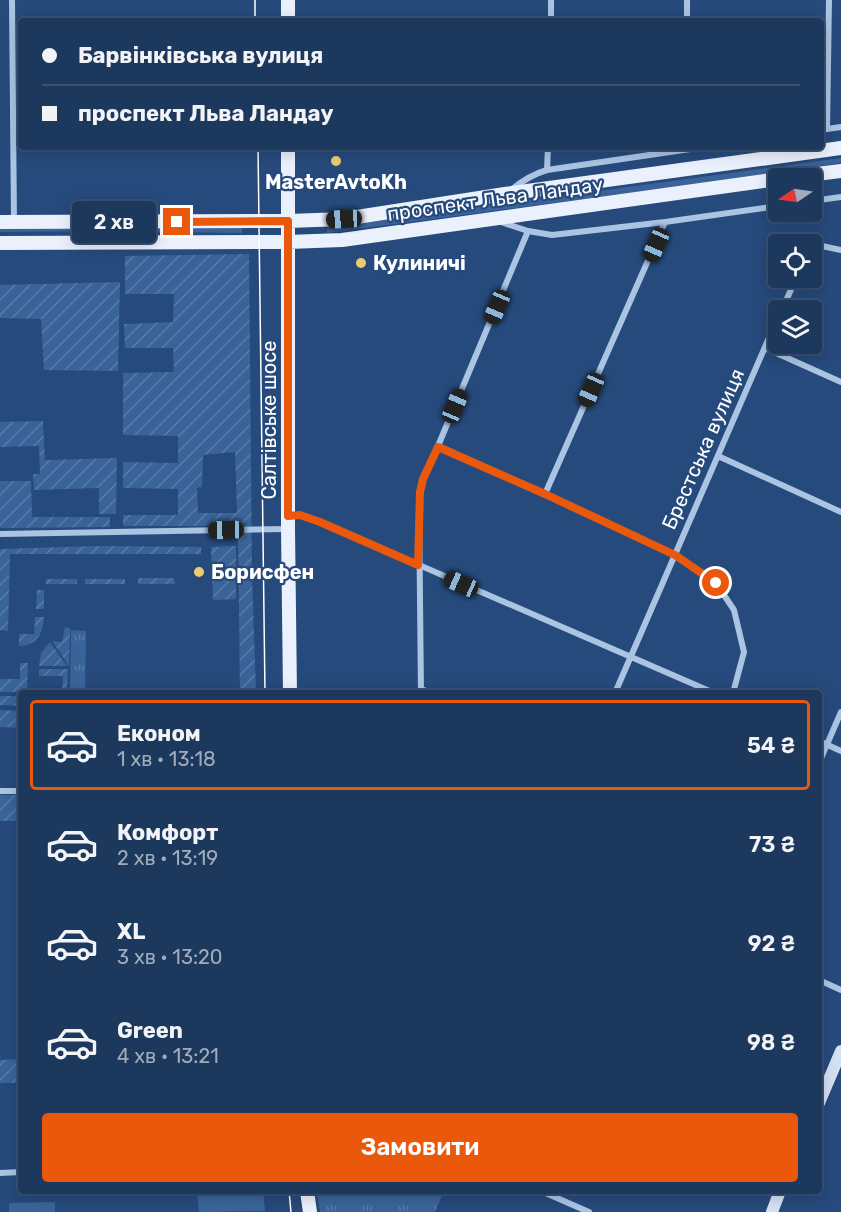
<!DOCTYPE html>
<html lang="uk">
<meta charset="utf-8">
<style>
body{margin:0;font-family:Rubik,sans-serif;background:#294366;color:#f1f3f6;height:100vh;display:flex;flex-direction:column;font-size:22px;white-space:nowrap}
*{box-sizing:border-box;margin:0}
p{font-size:20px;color:#a0acbc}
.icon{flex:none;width:33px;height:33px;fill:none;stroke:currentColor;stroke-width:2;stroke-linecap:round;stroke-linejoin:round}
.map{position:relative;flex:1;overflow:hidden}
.sheet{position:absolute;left:18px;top:690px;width:804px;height:504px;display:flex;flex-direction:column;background:#1c385d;border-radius:6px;box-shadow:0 3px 15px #0003,0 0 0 2px #3a5272}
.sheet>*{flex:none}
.hud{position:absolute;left:18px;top:18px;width:806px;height:132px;border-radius:6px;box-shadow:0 3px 15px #0003,0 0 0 2px #3a5272;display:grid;align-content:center;height:132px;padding:0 24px;background:#1c385d}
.needle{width:39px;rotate:257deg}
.buttons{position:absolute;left:768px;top:168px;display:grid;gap:12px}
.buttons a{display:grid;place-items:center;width:54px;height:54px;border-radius:6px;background:#1c385d;box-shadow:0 3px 15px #0003,0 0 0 2px #3a5272;font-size:30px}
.end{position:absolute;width:27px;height:27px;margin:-14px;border:8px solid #ea580c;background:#fff;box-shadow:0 0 0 3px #fff}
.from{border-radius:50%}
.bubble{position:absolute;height:42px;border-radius:6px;background:#1c385d;box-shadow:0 3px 15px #0003,0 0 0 2px #3a5272;font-size:20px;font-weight:600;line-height:42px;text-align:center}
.car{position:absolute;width:18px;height:36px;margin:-18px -9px;border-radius:8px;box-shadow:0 0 4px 2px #0007;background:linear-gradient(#222 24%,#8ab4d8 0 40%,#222 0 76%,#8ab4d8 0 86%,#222 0)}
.hud b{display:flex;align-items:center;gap:21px;height:57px;font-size:22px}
.hud b+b{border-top:2px solid #3a5272}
.hud i{width:15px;height:15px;background:#f1f3f6}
ul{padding:10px 0 0;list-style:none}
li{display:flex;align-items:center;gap:18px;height:90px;margin:0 12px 9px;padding:0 12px;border:3px solid transparent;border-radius:6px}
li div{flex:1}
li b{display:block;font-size:22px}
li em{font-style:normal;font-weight:600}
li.current{border-color:#ea580c}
li>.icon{width:54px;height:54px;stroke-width:1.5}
.cta{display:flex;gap:12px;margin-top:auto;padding:12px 24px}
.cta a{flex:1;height:69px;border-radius:6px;background:#ea580c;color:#fff;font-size:24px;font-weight:600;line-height:69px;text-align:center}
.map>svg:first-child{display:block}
</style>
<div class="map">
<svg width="841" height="1212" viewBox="0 0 841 1212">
<defs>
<pattern id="park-tufts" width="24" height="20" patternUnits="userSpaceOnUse" patternTransform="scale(1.5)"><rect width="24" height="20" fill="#3a6499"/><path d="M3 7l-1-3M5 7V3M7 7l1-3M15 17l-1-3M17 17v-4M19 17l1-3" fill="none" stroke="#587ba8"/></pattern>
<pattern id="garden-furrows" width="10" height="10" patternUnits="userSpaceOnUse" patternTransform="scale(1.5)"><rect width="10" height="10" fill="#3a6499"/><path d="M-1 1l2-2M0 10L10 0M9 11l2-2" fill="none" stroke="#587ba8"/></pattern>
</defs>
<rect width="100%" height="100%" fill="#264a7c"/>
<!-- grass -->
<path fill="#3a6499" d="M841,158V163L674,187L327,233V228Z
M0,226L242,227V233L106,231L0,232Z
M197,1191H263L265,1211L199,1212Z
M55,1202V1212H9V1203Z"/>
<!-- park -->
<path fill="url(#park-tufts)" d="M71,630L86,631L85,693H70Z
M317,1191H444L435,1212H320Z"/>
<!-- garden -->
<path fill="url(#garden-furrows)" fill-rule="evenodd" d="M249,254L252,577L256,693H240L238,526H123V515H178V489L123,488V462L178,463V436L123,435V373L174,372L173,348H125L124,324L173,322L174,294H125V256ZM235,452L237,513H198L197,488L202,487L203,455Z
M120,282L118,371L44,370L41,319L0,318V285Z
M43,421L45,460L117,458L116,514H99V488L34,490L33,474H40L39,446L0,447V422Z
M0,481H31L32,517H110V527L0,528Z
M97,546L201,547V554H10L8,631L0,630V549Z
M236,546V599L213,600L211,547Z
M138,578H174L175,584H138Z
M46,579H77V584H46Z
M85,579H125V584H85Z
M37,590H44V609H36Z
M35,617H44C43,633 37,646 19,646V634H34Z
M65,627L70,628L69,666L52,641L62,642Z
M50,642L67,666H39L41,653Z
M20,663H28L27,692H0V679H20Z
M39,669H68L67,693H62L63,676H39Z
M0,696H21V706L0,705Z
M0,710L21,711V728L0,727Z
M0,795H21V821H0Z
M21,1059V1083H0V1060Z"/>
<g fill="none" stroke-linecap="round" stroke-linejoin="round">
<!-- street -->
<path stroke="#abc4e4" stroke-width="6" d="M12,0L14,222
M687,0V21
M551,21V0
M827,129L829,0
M820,130L841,127
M547,170L548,147
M511,190C522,181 533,174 547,170L704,147
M812,201L841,197
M501,222L528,231L552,235L665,222L778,206
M812,249L822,246L841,250
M782,310L796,278
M765,348L841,382
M438,446L545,494L675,555L716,583L734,610L744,652L733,693
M718,456L841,512
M545,494L665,222
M289,516L300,515L320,522L714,693
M0,534L287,529
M421,689L431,693
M421,693L419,504L420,492L423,479L438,446L528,231
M615,693L778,317
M819,741L841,751
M819,763L841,712
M0,791H21
M819,980L841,990
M0,1173L21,1172
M541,1191L589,1212"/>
<!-- secondary -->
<path stroke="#d4e1f4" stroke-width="12" d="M819,1103L841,1051
M772,1212L780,1191"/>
<!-- primary -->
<path stroke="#ebf1fc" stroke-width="14" d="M288,0V21
M288,147V529L290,693
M785,178L841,171
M0,222L288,221L344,219L505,194L841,148
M0,243L288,242L342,240L778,179
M307,1191L310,1212"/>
<!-- tram -->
<path stroke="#fff" stroke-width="1.5" d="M255,0V21
M258,147L265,693
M289,1191L291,1212"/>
</g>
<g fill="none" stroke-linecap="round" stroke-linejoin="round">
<!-- route -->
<path stroke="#ea580c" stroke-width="8" d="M177,222L288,221V516L300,515L320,522L418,565L420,492L423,479L438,447L545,494L675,555L716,583"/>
</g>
<!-- markers -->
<g fill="#edcb70" stroke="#264a7c" stroke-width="2">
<circle cx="336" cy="161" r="6"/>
<circle cx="361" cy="263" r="6"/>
<circle cx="199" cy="572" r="6"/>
</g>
<g text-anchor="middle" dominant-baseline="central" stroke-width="4.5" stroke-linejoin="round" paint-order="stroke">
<!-- poi labels -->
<g font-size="20" font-weight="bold" fill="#fff" stroke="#264a7c" text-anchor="start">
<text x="336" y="182" text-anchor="middle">MasterAvtoKh</text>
<text x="373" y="263">Кулиничі</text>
<text x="211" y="572">Борисфен</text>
</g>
<!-- street labels -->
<g font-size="20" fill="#fff" stroke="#264a7c">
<text transform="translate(495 199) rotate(-8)">проспект Льва Ландау</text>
<text transform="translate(269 420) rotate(-90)">Салтівське шосе</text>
<text transform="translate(703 449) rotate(-66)">Брестська вулиця</text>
</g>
</g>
</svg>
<div class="buttons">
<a><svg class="needle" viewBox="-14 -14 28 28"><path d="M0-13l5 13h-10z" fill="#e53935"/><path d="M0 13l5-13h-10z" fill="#a0acbc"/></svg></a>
<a><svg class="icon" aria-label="locate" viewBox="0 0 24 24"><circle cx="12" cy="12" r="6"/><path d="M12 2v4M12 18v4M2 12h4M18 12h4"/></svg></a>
<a><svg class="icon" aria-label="layers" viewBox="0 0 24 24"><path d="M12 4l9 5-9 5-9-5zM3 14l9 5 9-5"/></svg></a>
</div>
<i class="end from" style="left:716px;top:583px"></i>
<i class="end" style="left:177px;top:222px"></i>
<div class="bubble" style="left:72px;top:201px;width:84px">2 хв</div>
<i class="car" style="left:344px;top:219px;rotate:267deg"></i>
<i class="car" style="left:656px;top:245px;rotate:204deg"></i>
<i class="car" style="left:497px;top:307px;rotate:203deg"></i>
<i class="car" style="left:591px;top:390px;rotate:204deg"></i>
<i class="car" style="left:455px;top:406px;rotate:23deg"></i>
<i class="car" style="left:226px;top:530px;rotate:269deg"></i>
<i class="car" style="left:461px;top:584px;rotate:294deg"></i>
<div class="hud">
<b><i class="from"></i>Барвінківська вулиця</b>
<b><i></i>проспект Льва Ландау</b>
</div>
<section class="sheet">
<ul>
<li class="current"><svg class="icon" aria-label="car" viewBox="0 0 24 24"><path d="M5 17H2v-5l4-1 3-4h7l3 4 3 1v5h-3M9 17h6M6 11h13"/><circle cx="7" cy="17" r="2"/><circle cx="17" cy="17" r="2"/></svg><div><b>Економ</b><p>1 хв · 13:18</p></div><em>54 ₴</em></li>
<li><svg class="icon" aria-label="car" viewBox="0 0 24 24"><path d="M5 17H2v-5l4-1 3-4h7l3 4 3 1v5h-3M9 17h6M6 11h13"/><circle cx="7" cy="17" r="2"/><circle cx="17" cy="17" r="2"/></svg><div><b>Комфорт</b><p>2 хв · 13:19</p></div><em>73 ₴</em></li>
<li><svg class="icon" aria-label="car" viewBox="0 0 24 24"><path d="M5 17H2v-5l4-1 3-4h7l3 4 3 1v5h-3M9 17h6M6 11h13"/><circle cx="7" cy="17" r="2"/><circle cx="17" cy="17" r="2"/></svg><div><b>XL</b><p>3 хв · 13:20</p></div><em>92 ₴</em></li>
<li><svg class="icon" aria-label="car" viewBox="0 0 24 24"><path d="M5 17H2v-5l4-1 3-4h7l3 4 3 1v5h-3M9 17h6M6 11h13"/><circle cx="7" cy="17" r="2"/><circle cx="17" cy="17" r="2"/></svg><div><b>Green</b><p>4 хв · 13:21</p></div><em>98 ₴</em></li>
</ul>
<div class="cta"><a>Замовити</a></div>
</section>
</div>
